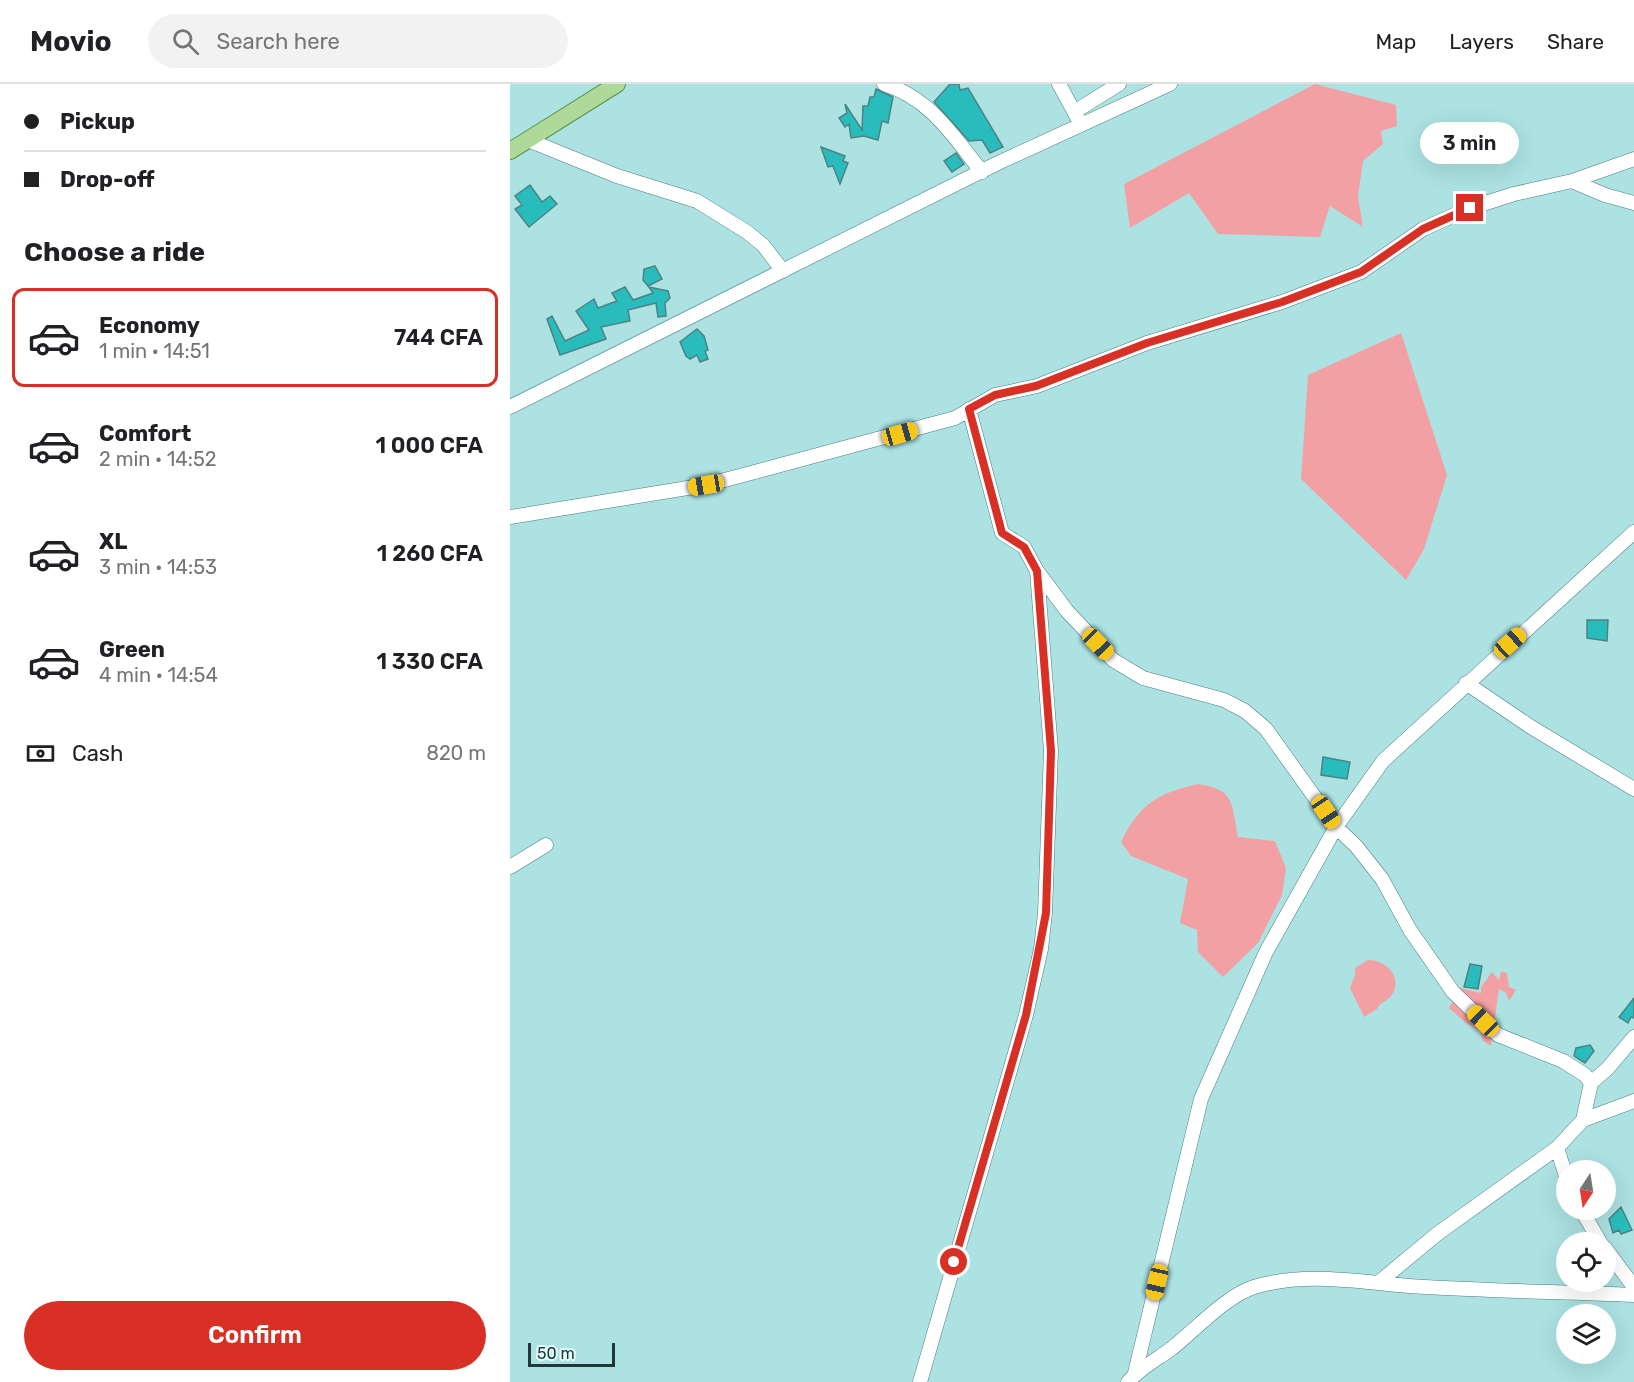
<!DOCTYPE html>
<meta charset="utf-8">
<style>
body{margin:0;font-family:Rubik,sans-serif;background:#f2f2f2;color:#202124;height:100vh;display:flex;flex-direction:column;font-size:22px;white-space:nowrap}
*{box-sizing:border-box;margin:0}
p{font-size:20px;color:#757577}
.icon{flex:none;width:33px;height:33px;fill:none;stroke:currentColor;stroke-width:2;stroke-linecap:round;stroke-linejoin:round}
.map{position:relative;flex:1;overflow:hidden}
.sheet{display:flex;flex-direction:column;background:#fff;width:510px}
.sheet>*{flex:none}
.banner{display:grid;align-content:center;height:132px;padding:0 24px;background:#fff}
.needle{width:39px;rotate:192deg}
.tools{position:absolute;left:1046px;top:1076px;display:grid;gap:12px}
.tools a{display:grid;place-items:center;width:60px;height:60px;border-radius:50%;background:#fff;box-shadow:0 6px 24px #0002;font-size:30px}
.scale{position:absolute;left:18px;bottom:15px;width:87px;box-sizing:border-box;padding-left:6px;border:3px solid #223737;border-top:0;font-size:16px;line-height:21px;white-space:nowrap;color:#223737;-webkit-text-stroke:4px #e3fdfd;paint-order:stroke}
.end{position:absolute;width:27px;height:27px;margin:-14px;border:8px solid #d93025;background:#fff;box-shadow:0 0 0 3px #fff}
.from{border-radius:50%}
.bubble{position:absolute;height:42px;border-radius:21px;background:#fff;box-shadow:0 6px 24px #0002;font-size:20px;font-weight:600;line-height:42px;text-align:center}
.car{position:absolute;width:18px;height:36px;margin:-18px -9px;border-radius:8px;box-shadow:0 0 4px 2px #0007;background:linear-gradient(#f5c518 24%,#345 0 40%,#f5c518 0 76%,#345 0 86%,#f5c518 0)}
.banner b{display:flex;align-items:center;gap:21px;height:57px;font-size:22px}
.banner b+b{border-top:2px solid #e0e0e0}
.banner i{width:15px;height:15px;background:#202124}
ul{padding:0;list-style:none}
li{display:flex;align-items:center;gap:18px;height:99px;margin:0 12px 9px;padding:0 12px;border:3px solid transparent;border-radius:12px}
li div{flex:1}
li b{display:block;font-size:22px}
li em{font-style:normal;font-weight:600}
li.active{border-color:#d93025}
li>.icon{width:54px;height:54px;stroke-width:1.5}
h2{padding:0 24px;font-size:27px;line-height:72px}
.pay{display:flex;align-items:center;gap:15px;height:66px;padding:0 24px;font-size:22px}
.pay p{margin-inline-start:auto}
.cta{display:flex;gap:12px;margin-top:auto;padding:12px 24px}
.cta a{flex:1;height:69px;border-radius:36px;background:#d93025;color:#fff;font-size:24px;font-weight:600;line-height:69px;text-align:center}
header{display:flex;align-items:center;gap:36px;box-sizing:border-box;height:84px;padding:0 30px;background:#fff;border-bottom:2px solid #e0e0e0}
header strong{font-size:28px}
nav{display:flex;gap:33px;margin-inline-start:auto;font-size:21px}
.search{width:420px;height:54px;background:#f2f2f2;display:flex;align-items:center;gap:15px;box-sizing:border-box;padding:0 21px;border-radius:33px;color:#757577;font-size:22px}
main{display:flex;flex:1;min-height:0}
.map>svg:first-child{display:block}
</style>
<header>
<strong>Movio</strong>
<div class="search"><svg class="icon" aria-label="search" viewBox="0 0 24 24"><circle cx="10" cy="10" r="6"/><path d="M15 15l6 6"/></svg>Search here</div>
<nav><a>Map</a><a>Layers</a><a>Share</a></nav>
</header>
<main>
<section class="sheet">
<div class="banner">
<b><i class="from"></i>Pickup</b>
<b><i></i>Drop-off</b>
</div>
<h2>Choose a ride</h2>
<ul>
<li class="active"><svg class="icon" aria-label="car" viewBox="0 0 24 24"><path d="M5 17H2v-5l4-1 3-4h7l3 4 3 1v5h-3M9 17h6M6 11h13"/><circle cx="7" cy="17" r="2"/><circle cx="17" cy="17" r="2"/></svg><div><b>Economy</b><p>1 min · 14:51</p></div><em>744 CFA</em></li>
<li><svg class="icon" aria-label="car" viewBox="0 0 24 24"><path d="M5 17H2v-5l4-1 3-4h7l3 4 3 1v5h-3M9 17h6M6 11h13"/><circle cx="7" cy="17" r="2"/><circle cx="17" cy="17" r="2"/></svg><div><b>Comfort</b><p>2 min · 14:52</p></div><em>1 000 CFA</em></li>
<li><svg class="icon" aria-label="car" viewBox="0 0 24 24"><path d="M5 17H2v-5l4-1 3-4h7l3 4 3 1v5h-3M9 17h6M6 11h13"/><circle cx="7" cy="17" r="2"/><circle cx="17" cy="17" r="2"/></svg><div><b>XL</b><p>3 min · 14:53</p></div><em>1 260 CFA</em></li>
<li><svg class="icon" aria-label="car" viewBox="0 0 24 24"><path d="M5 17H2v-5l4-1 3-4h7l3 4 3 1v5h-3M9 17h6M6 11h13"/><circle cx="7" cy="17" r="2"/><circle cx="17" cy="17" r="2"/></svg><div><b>Green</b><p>4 min · 14:54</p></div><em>1 330 CFA</em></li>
</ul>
<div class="pay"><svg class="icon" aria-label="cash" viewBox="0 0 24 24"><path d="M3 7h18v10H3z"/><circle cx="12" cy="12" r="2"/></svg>Cash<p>820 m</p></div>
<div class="cta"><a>Confirm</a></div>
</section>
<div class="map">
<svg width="1124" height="1298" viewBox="0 0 1124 1298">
<rect width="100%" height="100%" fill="#ace2e2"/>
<!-- green -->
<path fill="#f3a0a5" d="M805,0L886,21L887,42L871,47L873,60L853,77L848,113L853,143L820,122L810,153L708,150L679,109L620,144L614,100Z
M891,249L937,391L914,465L896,496L791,395L798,291Z
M688,700C726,706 721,719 728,753L765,757L776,784L772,811L748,859L713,893L688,868L687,846L670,839L678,795L621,772L611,758C629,721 647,709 688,700Z
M858,876C877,876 894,894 881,912C876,918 870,918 867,925L854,933L840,904L845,891V884Z
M991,887L997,889L999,903L1006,906L999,917L996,909L989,905L981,962L973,957L970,947L956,939L939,924L950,904L971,909V903L982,888L989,896Z"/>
<!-- building -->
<path fill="#29bcbd" stroke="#4e8282" stroke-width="1.5" d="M440,0H449L450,6L458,4L493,63L480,69L472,56L459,57L424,18Z
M366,5L383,13L378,39L372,37L368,56L354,52L341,54L339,40L335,43L329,34L337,29L335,20L352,46L353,22H358L360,13H364Z
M311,63L335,72L333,77L338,79L330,100L323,82L318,83Z
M446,69L454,80L442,88L434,77Z
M20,101L32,118L40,112L47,120L19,143L5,125L12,121L5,112Z
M145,182L152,195L138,202L133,196L134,185Z
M115,203L123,216L143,209L139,203L158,207L160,214L155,219L156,232L148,233L146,219L118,226L120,237L91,243L96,255L50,271L37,235L42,232L55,257L79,246L66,227L84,215L88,224L107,217L102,209Z
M187,245L194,252L198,266L195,267L198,275L190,278L187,271L180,275L176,272L170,258Z
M1077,536H1098L1097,557L1077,554Z
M813,673L840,678L837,695L811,691Z
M960,880L972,882L968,905L954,903Z
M1124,914V934L1121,933L1118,939L1109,933Z
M1080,961L1084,967L1075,979L1064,972L1066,964Z
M1111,1123L1122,1146L1111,1150L1109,1146L1103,1149L1099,1135Z"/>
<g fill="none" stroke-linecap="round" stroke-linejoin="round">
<defs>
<path id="minor" d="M374,0C420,14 443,52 472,88
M549,0L568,35
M564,28L609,0
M18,56L107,92L187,117L237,148L253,161L273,187
M1062,97L1095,111L1124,119
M0,323L488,79L660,0
M459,325L492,449L514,463L527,487L557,527L603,576L633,594L714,616L735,627L756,645L826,743L846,762L872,795L900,846L943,908L988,951L1053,977L1075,991L1081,999L1073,1036
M0,433L196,401L445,334L485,311L527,302L637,259L772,218L851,188L913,145L960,124L1004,110L1062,97L1124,75
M956,599L1021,643L1124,705
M0,783L36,761
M1081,999L1098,984L1124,953
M1047,1064L1056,1092
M1071,1125L1090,1158
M1095,1164L1124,1203
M868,1199L927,1150L1047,1064L1073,1036L1124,1017
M625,1289L691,1015L756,868L826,743L873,677L1124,448
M410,1298L516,931L531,865L535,829L541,667L527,487
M618,1298C630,1284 646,1276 661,1265C685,1246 716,1212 744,1203C800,1186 859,1200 915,1203C985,1207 1055,1208 1124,1211"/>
<path id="major" d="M0,67L107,0"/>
</defs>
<!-- minor casing -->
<use href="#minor" stroke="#4a7d7d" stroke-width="15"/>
<!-- major casing -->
<use href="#major" stroke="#5b904a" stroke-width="18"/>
<!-- minor -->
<use href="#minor" stroke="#fff" stroke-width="14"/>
<!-- major -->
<use href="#major" stroke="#afd998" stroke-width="16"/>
</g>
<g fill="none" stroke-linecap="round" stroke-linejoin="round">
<!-- route -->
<path stroke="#d93025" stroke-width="8" d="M444,1178L516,931L536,829L541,667L527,487L514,463L492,449L459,325L485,311L526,302L637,259L772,218L851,188L913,145L960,124"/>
</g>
</svg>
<div class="tools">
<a><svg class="needle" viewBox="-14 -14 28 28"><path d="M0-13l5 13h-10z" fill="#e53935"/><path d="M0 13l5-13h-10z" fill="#757577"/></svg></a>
<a><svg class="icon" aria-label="locate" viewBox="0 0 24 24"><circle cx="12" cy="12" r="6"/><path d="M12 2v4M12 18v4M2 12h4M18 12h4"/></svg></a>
<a><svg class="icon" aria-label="layers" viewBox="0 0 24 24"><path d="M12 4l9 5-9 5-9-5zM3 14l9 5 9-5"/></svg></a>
</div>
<div class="scale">50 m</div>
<i class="end from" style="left:444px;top:1178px"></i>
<i class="end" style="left:960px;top:124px"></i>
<div class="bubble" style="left:910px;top:38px;width:99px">3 min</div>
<i class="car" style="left:390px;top:350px;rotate:74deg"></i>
<i class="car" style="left:196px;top:401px;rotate:260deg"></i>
<i class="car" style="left:1000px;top:559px;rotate:48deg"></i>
<i class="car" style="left:588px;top:560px;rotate:136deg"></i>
<i class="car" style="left:816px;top:728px;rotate:146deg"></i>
<i class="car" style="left:973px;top:937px;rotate:314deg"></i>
<i class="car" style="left:647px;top:1198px;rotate:193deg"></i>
</div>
</main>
